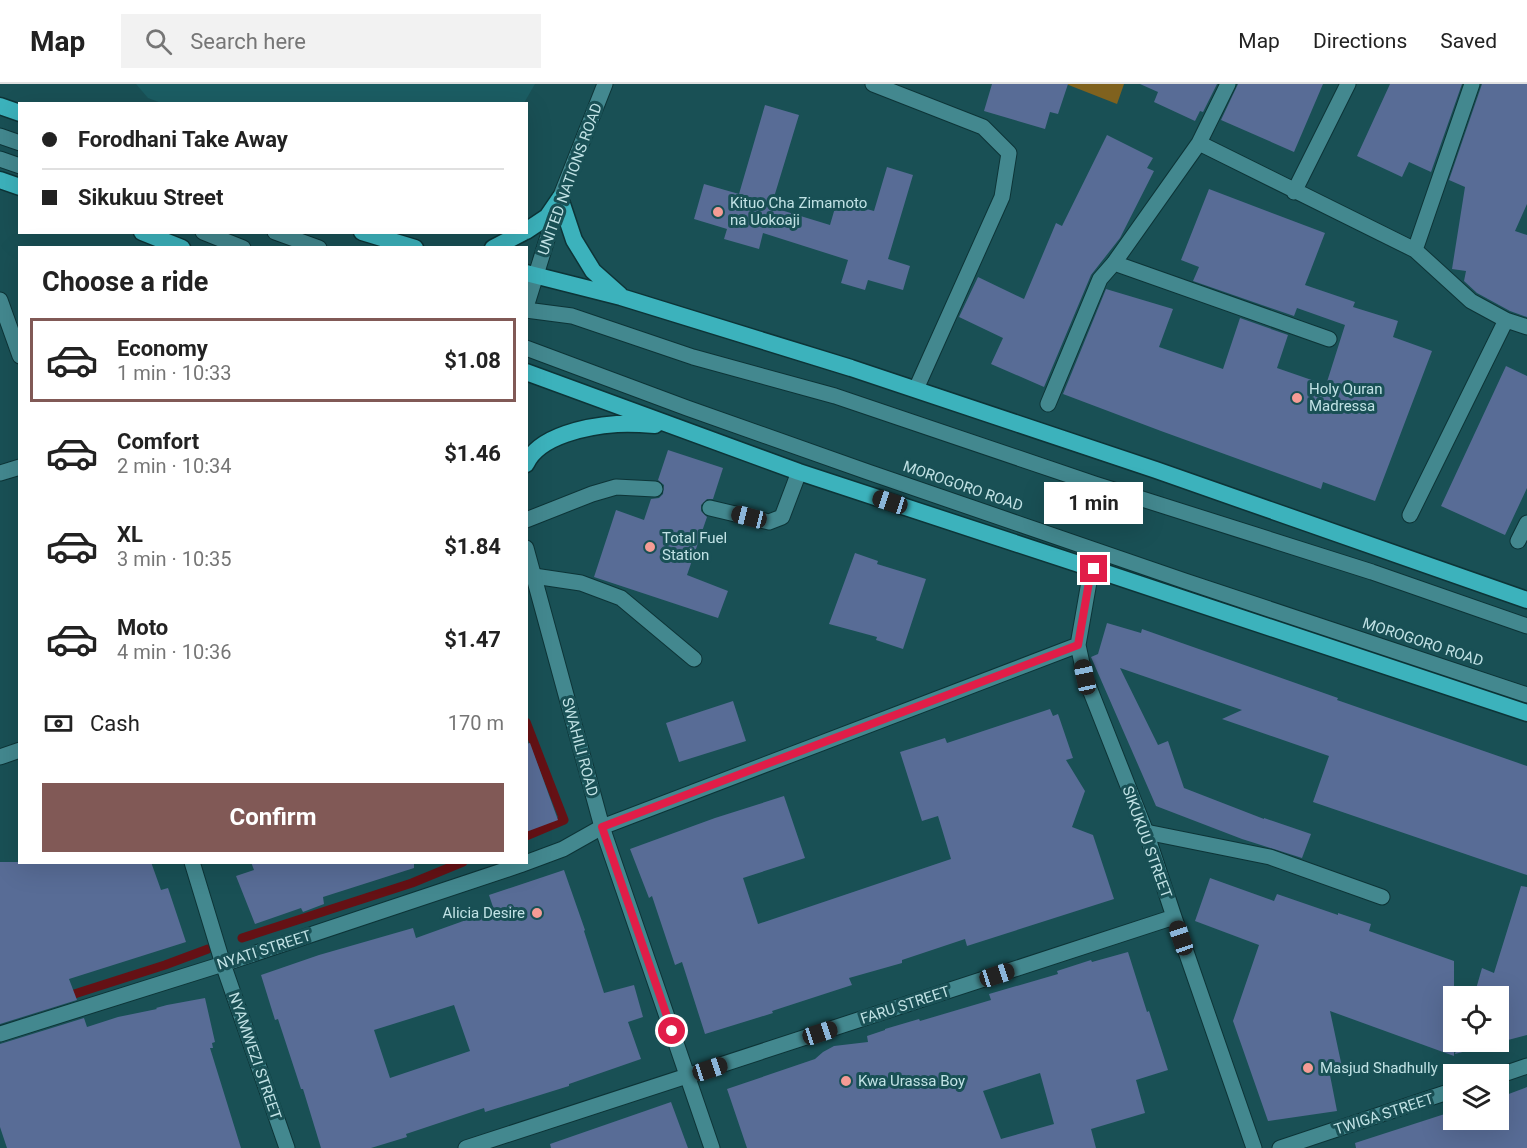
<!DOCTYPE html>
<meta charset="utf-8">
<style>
body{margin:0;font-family:Roboto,sans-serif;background:#f2f2f2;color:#222;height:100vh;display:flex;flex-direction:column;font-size:22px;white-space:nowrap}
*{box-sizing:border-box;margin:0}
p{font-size:20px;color:#767676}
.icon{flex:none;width:33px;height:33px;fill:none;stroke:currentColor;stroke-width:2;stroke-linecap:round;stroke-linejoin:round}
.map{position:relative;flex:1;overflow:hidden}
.panel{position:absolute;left:18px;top:162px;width:510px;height:618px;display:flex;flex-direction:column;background:#fff;border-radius:0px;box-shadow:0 6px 24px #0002}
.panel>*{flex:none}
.top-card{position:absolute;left:18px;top:18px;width:510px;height:132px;border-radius:0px;box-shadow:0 6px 24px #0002;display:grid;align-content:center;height:132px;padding:0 24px;background:#fff}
.fabs{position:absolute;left:1443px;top:902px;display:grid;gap:12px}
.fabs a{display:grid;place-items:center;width:66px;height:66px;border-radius:0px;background:#fff;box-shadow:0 6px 24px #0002;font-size:30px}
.end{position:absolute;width:27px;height:27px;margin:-14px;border:8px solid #e11d48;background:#fff;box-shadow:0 0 0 3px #fff}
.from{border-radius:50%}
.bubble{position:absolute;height:42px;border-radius:0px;background:#fff;box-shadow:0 6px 24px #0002;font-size:20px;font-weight:700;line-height:42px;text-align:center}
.car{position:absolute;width:18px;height:36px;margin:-18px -9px;border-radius:8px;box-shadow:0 0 4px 2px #0007;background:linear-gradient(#222 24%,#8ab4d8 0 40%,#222 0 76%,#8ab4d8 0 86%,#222 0)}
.top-card b{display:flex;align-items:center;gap:21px;height:57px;font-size:22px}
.top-card b+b{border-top:2px solid #e0e0e0}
.top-card i{width:15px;height:15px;background:#222}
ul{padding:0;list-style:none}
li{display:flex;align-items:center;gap:18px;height:84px;margin:0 12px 9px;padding:0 12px;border:3px solid transparent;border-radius:0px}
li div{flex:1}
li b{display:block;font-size:22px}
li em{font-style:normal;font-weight:700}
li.on{border-color:#815956}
li>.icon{width:54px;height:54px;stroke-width:1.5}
h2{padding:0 24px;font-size:27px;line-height:72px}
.pay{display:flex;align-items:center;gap:15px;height:66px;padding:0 24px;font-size:22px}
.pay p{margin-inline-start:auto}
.action{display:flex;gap:12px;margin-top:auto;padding:12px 24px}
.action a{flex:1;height:69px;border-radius:0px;background:#815956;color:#fff;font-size:24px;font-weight:700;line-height:69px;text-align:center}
header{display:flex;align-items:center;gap:36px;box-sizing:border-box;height:84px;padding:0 30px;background:#fff;border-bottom:2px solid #e0e0e0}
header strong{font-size:28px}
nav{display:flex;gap:33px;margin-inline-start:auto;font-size:21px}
.search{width:420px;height:54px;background:#f2f2f2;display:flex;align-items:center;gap:15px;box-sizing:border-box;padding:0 21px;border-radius:0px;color:#767676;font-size:22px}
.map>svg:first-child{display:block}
</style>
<header>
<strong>Map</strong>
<div class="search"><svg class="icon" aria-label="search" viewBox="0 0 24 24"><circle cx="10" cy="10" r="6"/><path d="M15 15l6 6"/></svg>Search here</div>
<nav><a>Map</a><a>Directions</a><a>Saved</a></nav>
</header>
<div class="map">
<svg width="1527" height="1064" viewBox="0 0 1527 1064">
<rect width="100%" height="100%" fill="#195055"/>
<!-- built -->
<path fill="#1b5d63" d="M136,0H535L524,19L164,20L148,14Z"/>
<!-- green -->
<path fill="#80621e" d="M1066,0H1124L1117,20Z"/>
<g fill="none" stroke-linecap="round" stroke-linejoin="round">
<!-- stream -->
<path stroke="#651115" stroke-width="9" d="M526,638L564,736L526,752
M242,854L412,799L463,778
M65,913L165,881L208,865"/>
</g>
<!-- building -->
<path fill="#586c96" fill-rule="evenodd" d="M992,0H1068L1058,30L1050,28L1045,45L984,27Z
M1140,0H1217L1203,28L1200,27L1195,37L1154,18L1158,8Z
M1238,0H1323L1294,68L1221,36Z
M1390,0H1462L1431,88L1409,78L1402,93L1357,72Z
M1482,0H1527V120L1515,147L1527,151V233L1510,227L1477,209L1464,197L1466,187L1452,185L1465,103L1449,96Z
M765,21L799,31L771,123L830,141L837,117L874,127L887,83L913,91L888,175L910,182L903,206L868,196L865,206L841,199L848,176L763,149L759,165L724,155L727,145L694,135L704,100L739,110Z
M1107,51L1153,74L1147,84L1154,87L1120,154L1091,191L1044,303L991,280L1003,254L959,233L978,193L1024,215L1056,139L1062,142Z
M1209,105L1325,149L1305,201L1355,218L1353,223L1398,237L1393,253L1432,267L1375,417L1323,398L1321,405L1161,347L1063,310L1106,205L1173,225L1159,263L1223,285L1240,234L1288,251L1277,284L1326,301L1345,241L1297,224L1294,232L1193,197L1199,183L1181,176Z
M1506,282L1527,292V404L1505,451L1441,422Z
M668,366L723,384L713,415H707L701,421V427L707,433L687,491L728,507L718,534L594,493L616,426L644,436L651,415L659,414L663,410L664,401L658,396Z
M855,469L878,477L877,480L926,495L903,565L876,556L877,553L829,540Z
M1107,539L1141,549L1142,545L1338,614L1337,616L1527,682V791L1313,718L1329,672L1222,635L1242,626L1120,584L1158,661L1168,657L1184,704L1264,735V734L1311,750L1302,774L1242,755L1156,722L1091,573L1098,570Z
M733,617L746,657L679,678L666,639Z
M1050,625L1053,632L1058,630L1073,674L1066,676L1085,707L1072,743L1093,751L1114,815L967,862L965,855L902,876V879L849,894L852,901L772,927L773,929L705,950L682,878L675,881L652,812L649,814L630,765L715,734L784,712L805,774L743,794L758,840L951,775L938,732L922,737L900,668L945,654L947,659Z
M530,659L558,736L526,748V660Z
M0,778H151L161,806L168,804L186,858L69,895L77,916L0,940Z
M251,778H414V784L323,813L324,820L303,828L301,824L255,840L236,792L254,786Z
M564,786L585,846L584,847L604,909L634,901L643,933L628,938L641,975L569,1000V1002L485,1028L484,1024L406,1050L407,1053L371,1064H321L303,1005H301L278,935L275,936L261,891L319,871L413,844L416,854L494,826L489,811ZM454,921L470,967L390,994L374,946Z
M1210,794L1274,817L1277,810L1338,831V829L1371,840L1369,847L1454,877V972L1330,927L1342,983L1329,986L1337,1027L1268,1037L1233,937L1259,861L1195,837Z
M1521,802L1527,803V951L1455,970L1459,957H1498V912H1474L1482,884L1494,889Z
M1128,868L1147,928L1149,927L1168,986L1136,996L1145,1029L1091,1045L1096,1064H747L727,1005L815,975L823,968L834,962L868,958L867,952L885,946V945L919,935L920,937L991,916L989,910L1058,890L1057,887L1091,876L1092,878ZM1040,989L1054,1040L1001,1055L983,1007Z
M205,914L215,958L212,959L213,964H210L241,1064H7L0,1043V960L84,934L87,943L118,933L157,925L156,924L167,921Z
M1527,1003V1064H1356L1355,1059L1454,1027V1035H1498V1014Z
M671,1018L688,1064H551L550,1060Z"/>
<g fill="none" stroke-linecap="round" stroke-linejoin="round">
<defs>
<path id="service" d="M873,0L983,43L1009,69L1002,113L916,305
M0,52L20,59
M0,75L20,82
M203,148L243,164
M275,148L319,164
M526,226L572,232L693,273L835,312L1095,400L1372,488L1527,542
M526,264L687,324L868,388L1185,497L1527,611
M710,424L769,438L782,433L799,388
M526,436L592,410L616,403L655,405
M534,492L581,499L621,514L694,575
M1146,748L1270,773L1382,813"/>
<path id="minor" d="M1199,59L1415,166L1471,217L1506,236L1527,243
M1294,108L1348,0
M1415,166L1472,0
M1114,179L1329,255
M0,216L20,272
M1048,320L1100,195L1114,179L1199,59L1228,0
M0,389L20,383
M1410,431L1506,236
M1518,457L1527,439
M1094,485L1089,498L1078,561L1085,593L1146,748L1174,833L1254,1064
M0,673L20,666
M192,778L223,880L287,1064
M0,950L223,880L520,781L563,765L602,743L1078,561
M1498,992L1527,982
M466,1064L1174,833
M1280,1064L1454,1006"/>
<path id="tertiary" d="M526,223L560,114L605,0
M526,464L602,743L712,1064"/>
<path id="trunk" d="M0,22L20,29
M0,96L20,103
M560,114L574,156L593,187L620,211
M526,147L547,133L560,114
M142,148L182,164
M362,148L415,164
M493,164L524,148
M526,189L621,213L851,284L1156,386L1527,516
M526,288L799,388L1094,485L1527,629
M526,380C539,351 589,342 617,340C630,339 643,340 655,341"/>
</defs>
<!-- service casing -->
<use href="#service" stroke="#0d3437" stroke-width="17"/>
<!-- minor casing -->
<use href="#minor" stroke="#0d3437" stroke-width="17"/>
<!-- tertiary casing -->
<use href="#tertiary" stroke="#0d3437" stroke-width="17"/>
<!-- trunk casing -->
<use href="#trunk" stroke="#0d3437" stroke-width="19"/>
<!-- service -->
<use href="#service" stroke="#43888f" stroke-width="15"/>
<!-- minor -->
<use href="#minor" stroke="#43888f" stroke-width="15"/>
<!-- tertiary -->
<use href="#tertiary" stroke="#43888f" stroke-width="15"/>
<!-- trunk -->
<use href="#trunk" stroke="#3cb2bc" stroke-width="16"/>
</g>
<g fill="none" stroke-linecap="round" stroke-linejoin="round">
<!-- route -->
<path stroke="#e11d48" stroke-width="8" d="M672,947L602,743L1078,561L1089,498L1094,485"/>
</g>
<!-- markers -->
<g fill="#f59c95" stroke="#195055" stroke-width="2">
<circle cx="718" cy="128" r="6"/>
<circle cx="1297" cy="314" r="6"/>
<circle cx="650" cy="463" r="6"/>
<circle cx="537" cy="829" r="6"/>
<circle cx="1308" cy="984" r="6"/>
<circle cx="846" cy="997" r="6"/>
</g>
<g text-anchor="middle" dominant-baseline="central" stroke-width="6" stroke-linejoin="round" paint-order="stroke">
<!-- street labels -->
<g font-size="15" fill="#c1e2e5" stroke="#195055">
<text transform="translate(570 95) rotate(-70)">UNITED NATIONS ROAD</text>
<text transform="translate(963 402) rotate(19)">MOROGORO ROAD</text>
<text transform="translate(1423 558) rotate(18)">MOROGORO ROAD</text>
<text transform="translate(580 663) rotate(75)">SWAHILI ROAD</text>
<text transform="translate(1147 758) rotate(70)">SIKUKUU STREET</text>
<text transform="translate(264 866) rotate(-18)">NYATI STREET</text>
<text transform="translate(905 921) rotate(-18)">FARU STREET</text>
<text transform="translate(255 972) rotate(71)">NYAMWEZI STREET</text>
<text transform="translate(1384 1030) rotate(-18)">TWIGA STREET</text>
</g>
<!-- poi labels -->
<g font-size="15" fill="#c1e2e5" stroke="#195055" text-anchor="start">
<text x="730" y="119">Kituo Cha Zimamoto<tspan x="730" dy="17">na Uokoaji</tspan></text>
<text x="1309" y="305">Holy Quran<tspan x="1309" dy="17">Madressa</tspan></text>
<text x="662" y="454">Total Fuel<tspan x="662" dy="17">Station</tspan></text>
<text x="525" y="829" text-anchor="end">Alicia Desire</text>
<text x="1320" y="984">Masjud Shadhully</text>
<text x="858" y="997">Kwa Urassa Boy</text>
</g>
</g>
</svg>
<div class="fabs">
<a><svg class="icon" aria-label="locate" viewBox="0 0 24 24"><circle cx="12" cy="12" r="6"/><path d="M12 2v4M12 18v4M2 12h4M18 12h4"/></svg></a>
<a><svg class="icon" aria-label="layers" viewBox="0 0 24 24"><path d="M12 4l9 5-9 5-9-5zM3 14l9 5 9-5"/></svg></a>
</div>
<i class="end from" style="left:672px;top:947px"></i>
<i class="end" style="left:1094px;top:485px"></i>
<div class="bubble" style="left:1044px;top:398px;width:99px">1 min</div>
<i class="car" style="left:890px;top:418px;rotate:288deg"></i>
<i class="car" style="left:749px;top:433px;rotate:284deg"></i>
<i class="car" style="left:1085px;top:593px;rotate:348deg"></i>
<i class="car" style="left:1181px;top:854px;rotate:341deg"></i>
<i class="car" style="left:997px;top:891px;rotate:72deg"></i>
<i class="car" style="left:820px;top:949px;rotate:72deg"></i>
<i class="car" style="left:710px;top:985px;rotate:72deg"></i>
<div class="top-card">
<b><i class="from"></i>Forodhani Take Away</b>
<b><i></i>Sikukuu Street</b>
</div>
<section class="panel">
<h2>Choose a ride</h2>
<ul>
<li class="on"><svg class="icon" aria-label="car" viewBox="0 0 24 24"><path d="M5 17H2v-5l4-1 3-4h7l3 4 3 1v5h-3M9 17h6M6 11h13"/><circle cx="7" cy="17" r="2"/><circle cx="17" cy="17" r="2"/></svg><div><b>Economy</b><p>1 min · 10:33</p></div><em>$1.08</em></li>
<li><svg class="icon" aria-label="car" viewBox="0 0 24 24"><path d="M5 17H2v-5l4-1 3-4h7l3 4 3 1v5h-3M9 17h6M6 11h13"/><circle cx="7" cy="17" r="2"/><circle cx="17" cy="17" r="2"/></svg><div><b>Comfort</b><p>2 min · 10:34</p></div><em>$1.46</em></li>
<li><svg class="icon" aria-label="car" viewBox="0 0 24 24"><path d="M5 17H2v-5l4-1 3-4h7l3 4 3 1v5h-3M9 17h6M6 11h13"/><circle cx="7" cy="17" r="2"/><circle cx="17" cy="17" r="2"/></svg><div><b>XL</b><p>3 min · 10:35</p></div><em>$1.84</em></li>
<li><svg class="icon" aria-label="car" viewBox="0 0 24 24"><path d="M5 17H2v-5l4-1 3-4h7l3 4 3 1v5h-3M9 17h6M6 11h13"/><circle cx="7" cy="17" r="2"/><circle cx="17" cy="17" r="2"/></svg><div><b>Moto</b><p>4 min · 10:36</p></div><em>$1.47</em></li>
</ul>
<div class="pay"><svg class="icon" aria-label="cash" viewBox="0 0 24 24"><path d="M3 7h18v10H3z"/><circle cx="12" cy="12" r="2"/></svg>Cash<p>170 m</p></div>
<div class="action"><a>Confirm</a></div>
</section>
</div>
